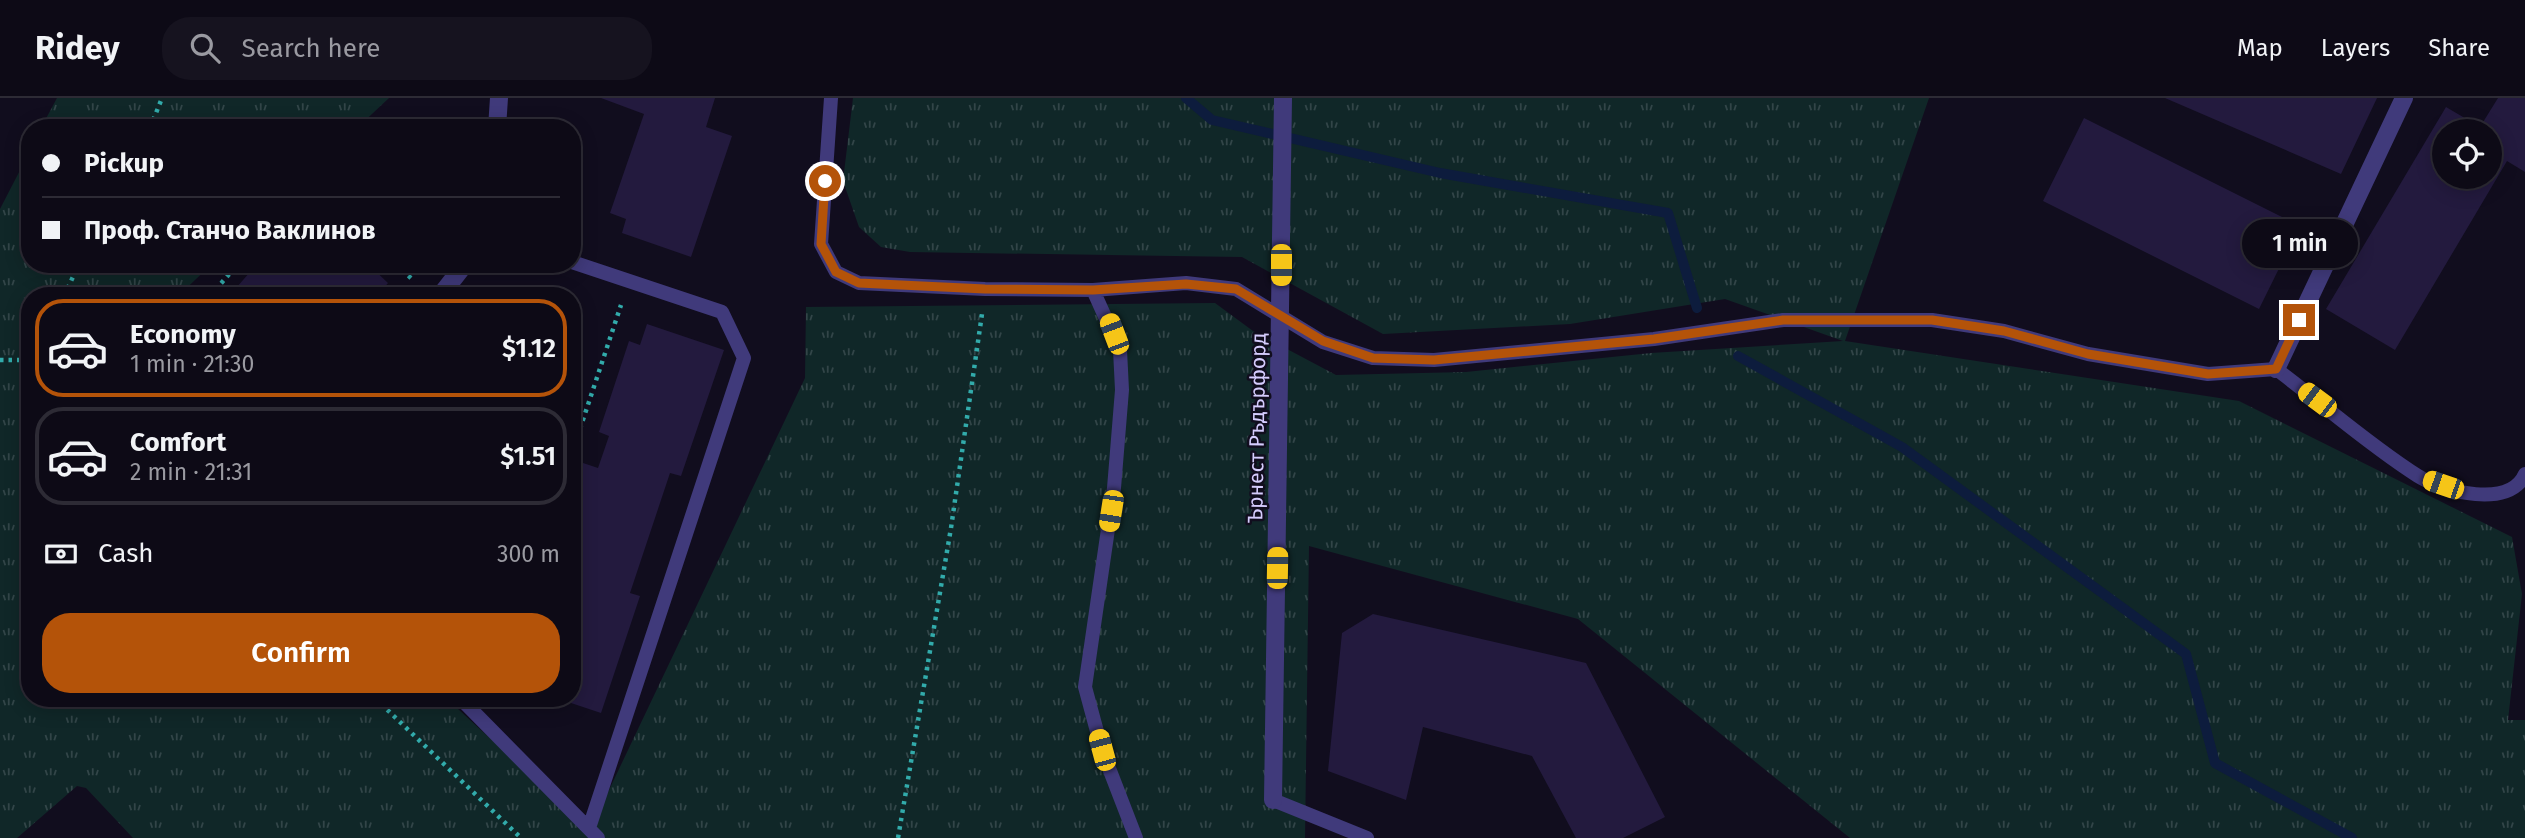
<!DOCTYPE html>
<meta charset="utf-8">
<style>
body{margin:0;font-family:"Fira Sans",sans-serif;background:#16131f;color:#f1f3f6;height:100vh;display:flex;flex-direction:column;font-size:26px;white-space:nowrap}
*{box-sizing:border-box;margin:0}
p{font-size:23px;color:#9a9aa1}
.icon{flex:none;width:38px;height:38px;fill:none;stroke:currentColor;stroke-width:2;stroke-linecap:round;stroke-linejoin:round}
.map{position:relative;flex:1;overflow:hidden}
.drawer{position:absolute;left:21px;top:189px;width:560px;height:420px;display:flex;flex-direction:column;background:#0d0a16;border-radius:28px;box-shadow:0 4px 18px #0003,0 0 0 2px #2d2b35}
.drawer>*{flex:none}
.guide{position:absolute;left:21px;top:21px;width:560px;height:154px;border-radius:28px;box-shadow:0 4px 18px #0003,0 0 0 2px #2d2b35;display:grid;align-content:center;height:154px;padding:0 21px;background:#0d0a16}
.buttons{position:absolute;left:2432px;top:21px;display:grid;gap:14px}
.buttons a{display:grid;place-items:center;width:70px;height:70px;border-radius:50%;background:#0d0a16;box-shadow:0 4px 18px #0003,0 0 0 2px #2d2b35;font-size:35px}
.end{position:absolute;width:32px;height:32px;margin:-16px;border:9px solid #b45309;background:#fff;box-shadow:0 0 0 4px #fff}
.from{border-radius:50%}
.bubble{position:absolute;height:49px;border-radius:24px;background:#0d0a16;box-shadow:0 4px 18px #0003,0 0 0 2px #2d2b35;font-size:23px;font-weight:600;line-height:49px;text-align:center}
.car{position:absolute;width:21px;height:42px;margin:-21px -10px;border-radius:9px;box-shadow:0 0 5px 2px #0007;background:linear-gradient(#f5c518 24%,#345 0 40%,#f5c518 0 76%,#345 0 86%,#f5c518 0)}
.guide b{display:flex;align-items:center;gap:24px;height:66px;font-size:26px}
.guide b+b{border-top:2px solid #2d2b35}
.guide i{width:18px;height:18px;background:#f1f3f6}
ul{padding:12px 0 0;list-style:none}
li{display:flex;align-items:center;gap:21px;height:98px;margin:0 14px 10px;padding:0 7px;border:4px solid #2d2b35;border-radius:28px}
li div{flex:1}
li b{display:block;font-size:26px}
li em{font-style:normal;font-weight:600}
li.selected{border-color:#b45309}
li>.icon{width:63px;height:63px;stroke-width:1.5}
.pay{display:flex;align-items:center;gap:18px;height:77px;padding:0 21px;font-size:26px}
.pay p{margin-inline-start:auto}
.action{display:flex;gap:14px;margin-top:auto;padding:14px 21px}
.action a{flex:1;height:80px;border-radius:28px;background:#b45309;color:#fff;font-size:28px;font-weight:600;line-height:80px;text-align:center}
header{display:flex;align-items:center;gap:42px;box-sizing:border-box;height:98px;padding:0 35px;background:#0d0a16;border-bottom:2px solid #2d2b35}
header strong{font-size:33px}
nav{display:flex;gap:38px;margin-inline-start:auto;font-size:24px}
.search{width:490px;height:63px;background:#16131f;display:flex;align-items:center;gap:18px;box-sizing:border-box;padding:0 24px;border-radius:28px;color:#9a9aa1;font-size:26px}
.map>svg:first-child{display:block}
</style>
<header>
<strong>Ridey</strong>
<div class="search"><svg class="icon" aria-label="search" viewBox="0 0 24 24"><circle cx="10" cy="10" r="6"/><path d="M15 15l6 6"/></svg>Search here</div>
<nav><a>Map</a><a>Layers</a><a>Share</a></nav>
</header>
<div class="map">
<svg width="2525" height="740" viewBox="0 0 2525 740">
<defs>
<pattern id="grass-tufts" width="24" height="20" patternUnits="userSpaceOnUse" patternTransform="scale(1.75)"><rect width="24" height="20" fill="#102728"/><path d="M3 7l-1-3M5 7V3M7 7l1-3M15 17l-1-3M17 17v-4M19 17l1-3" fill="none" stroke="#324548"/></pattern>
</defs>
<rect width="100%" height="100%" fill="#110d1e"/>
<!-- grass -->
<path fill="url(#grass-tufts)" d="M57,0H389L357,30H41Z
M853,0H1929L1845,243L2239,303L2512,439L2522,496L2508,622H2525V740H1850L1578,521L1309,448L1305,740H133L86,690L77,688L17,740H0V111L30,53V166H212L178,198H30V600H446L590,732L805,280L806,209L1215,205L1253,233L1336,277L1466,274L1651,255L1843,243L1725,201L1570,226L1383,236L1242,159L910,154L881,149L859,129L843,83Z"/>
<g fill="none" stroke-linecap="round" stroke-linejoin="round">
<!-- stream -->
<path stroke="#0d1c3d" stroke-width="10" d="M1186,0L1212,22L1440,75L1668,115L1697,210
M1738,258L1902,349L2186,556L2215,665L2352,740"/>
</g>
<!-- building -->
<path fill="#231a3e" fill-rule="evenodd" d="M601,0H715L706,29L732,38L691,159L622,135L626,121L610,115L644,16Z
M2165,0H2377L2341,76Z
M2498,0H2525V74L2507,63L2395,252L2326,211L2446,9L2480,29ZM2445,33H2490V79H2445Z
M2084,20L2300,128L2259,211L2043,103Z
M257,166H368L388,185L377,198H229Z
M647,226L724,252L681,378L670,375L630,495L640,498L601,615L559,601L572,600V397L583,365L598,370L609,338L599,334L629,243L640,247Z
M1373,516L1586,565L1665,719L1623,740H1576L1532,658L1423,629L1406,702L1328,673L1342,535Z"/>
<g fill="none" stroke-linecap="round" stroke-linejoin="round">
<!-- path -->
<path stroke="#32abab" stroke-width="4.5" stroke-dasharray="3.5 5" stroke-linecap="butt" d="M150,30L162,0
M396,166L413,182
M64,198L79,166
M210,198L238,166
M528,198L531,194L542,198
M0,262H30
M572,355L621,207
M375,600L521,740
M898,740L951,430L982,216"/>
<!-- lane -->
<path stroke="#403a7b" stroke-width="14" d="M831,0L821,146L836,174L859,185L985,191L1093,192L1186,185L1236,191L1323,244L1373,260L1434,262L1654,241L1783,222H1932L2004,233L2088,256L2208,276L2276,271C2323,306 2369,347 2418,378C2444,394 2510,411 2525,376
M572,164L722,214L744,260L589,730
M1093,192L1120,252L1122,292L1114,390L1085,589L1102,652L1136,740
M460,600L598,740
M1273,702L1367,740"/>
<!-- street -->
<path stroke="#403a7b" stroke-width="18" d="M497,30L499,0
M440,198L465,166
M2276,271L2404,0
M1273,702L1283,0"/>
</g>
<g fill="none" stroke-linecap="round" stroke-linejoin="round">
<!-- route -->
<path stroke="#b45309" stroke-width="9" d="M825,83L821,146L836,174L859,185L985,191L1093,192L1186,186L1236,191L1323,243L1373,260L1434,262L1654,241L1783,222H1932L2004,233L2088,256L2208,276L2276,271L2299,222"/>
</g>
<g text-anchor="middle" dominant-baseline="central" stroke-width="5" stroke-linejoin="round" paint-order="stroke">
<!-- street labels -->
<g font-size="21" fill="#d5ccfd" stroke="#110d1e">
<text transform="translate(1257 330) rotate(-89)">Ърнест Ръдърфорд</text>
</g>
</g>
</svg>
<div class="buttons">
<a><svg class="icon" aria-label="locate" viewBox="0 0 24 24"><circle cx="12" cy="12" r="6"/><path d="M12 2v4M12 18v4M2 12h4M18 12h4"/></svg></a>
</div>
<i class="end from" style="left:825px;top:83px"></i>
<i class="end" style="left:2299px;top:222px"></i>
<div class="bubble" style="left:2242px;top:121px;width:116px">1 min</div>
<i class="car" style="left:1281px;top:167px;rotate:180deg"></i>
<i class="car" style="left:1114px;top:236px;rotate:339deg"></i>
<i class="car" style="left:2317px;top:302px;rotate:307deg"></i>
<i class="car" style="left:2443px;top:387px;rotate:289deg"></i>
<i class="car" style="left:1111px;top:413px;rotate:189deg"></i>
<i class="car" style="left:1277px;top:470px;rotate:1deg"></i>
<i class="car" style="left:1102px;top:652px;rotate:345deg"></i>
<div class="guide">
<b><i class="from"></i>Pickup</b>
<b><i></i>Проф. Станчо Ваклинов</b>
</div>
<section class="drawer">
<ul>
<li class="selected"><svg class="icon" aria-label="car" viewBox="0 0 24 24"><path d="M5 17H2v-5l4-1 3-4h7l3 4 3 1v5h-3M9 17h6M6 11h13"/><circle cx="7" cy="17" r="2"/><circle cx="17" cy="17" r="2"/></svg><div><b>Economy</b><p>1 min · 21:30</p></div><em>$1.12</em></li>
<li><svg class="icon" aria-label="car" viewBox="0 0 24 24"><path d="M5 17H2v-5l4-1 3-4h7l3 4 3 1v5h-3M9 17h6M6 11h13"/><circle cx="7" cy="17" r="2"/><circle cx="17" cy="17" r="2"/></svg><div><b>Comfort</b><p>2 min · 21:31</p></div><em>$1.51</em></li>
</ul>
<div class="pay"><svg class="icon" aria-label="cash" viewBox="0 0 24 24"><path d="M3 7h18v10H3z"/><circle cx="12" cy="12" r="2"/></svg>Cash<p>300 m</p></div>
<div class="action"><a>Confirm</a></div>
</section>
</div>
